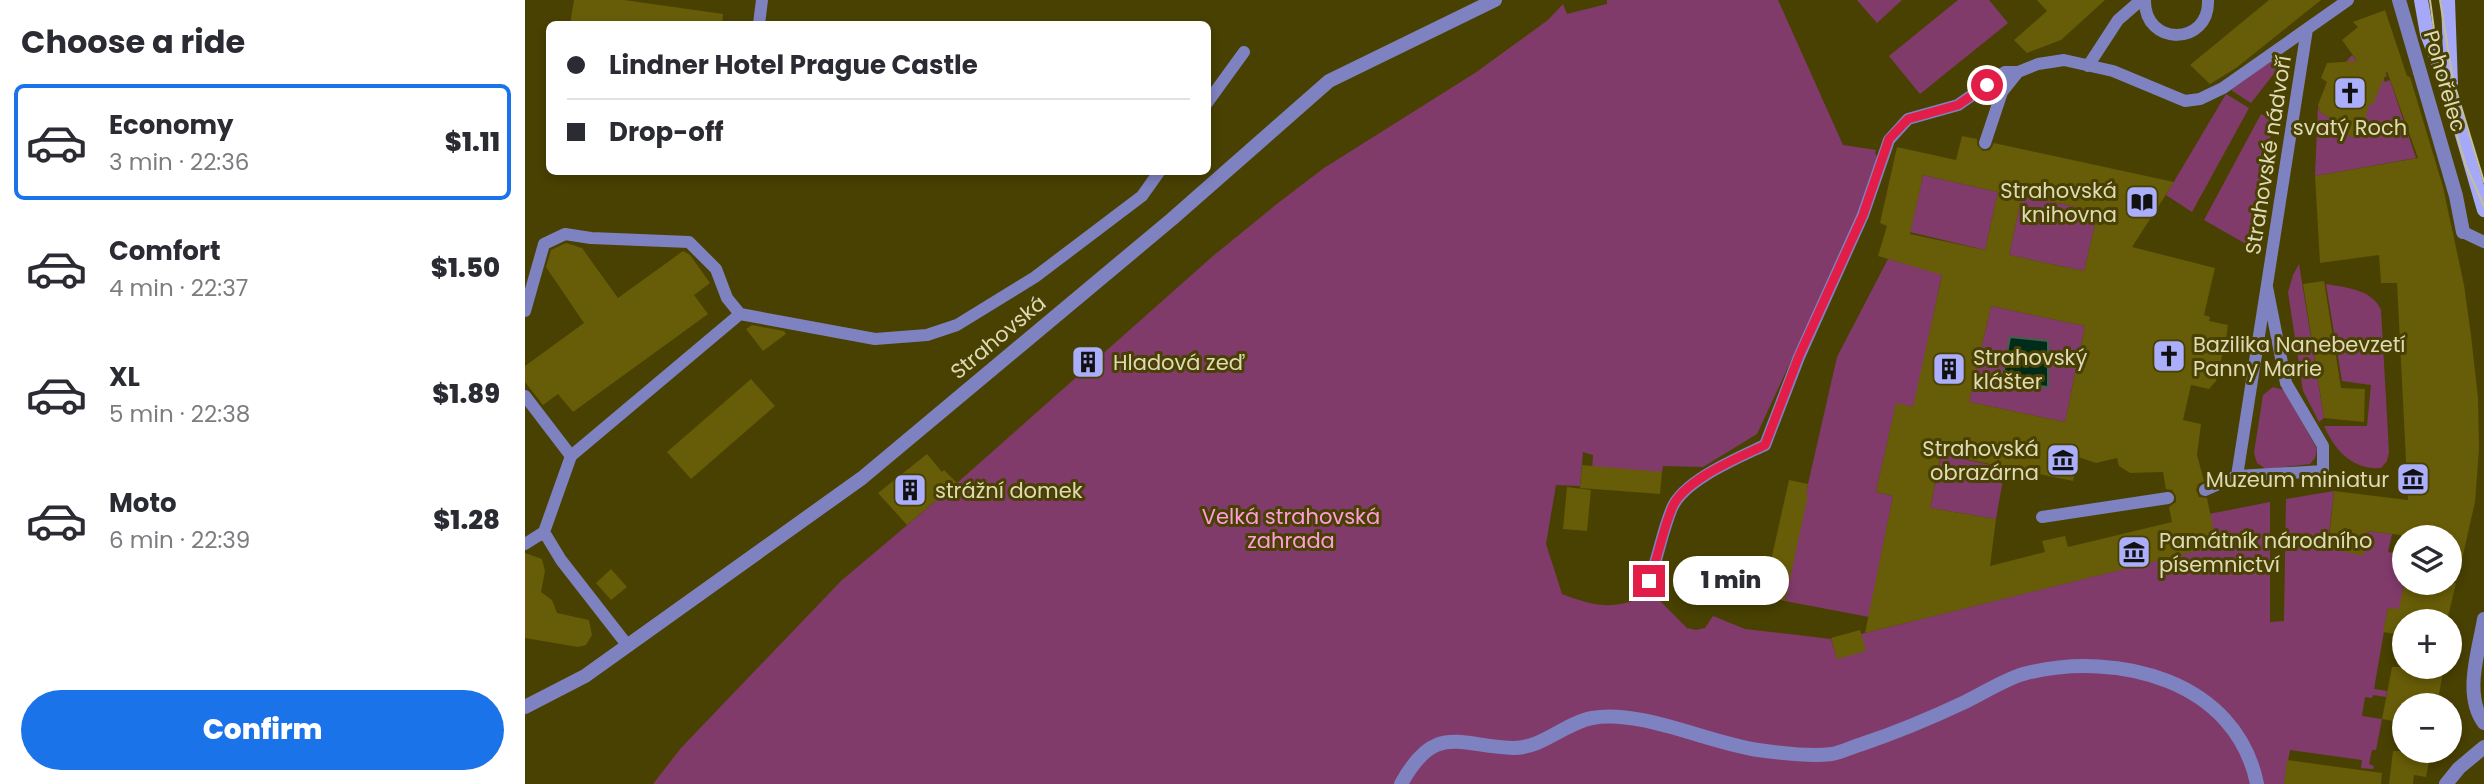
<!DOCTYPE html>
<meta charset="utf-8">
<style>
body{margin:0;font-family:Poppins,sans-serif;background:#f7f7f7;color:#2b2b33;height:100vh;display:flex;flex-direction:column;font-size:26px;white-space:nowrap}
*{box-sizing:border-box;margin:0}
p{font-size:23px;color:#7c7c81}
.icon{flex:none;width:38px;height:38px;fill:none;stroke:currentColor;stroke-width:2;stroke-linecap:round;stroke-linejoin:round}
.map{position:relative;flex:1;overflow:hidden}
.sheet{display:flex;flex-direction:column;background:#fff;width:525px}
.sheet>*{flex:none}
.hud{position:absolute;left:21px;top:21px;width:665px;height:154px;border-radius:10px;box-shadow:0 4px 10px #0003;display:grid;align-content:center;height:154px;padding:0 21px;background:#fff}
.controls{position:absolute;left:1867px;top:525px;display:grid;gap:14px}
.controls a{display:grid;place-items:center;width:70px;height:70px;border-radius:50%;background:#fff;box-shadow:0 4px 10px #0003;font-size:35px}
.end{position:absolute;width:32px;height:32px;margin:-16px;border:9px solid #e11d48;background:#fff;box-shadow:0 0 0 4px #fff}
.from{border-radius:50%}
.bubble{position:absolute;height:49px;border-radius:24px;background:#fff;box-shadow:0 4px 10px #0003;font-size:23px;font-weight:800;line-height:49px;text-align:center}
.hud b{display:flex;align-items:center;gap:24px;height:66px;font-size:26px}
.hud b+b{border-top:2px solid #e1e1e2}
.hud i{width:18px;height:18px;background:#2b2b33}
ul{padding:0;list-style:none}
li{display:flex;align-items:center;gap:21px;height:116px;margin:0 14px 10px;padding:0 7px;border:4px solid transparent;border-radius:10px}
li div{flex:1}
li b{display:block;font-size:26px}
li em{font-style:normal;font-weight:800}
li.on{border-color:#1a73e8}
li>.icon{width:63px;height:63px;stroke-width:1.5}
h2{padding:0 21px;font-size:32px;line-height:84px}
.primary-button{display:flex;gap:14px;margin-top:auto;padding:14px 21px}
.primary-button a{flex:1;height:80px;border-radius:42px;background:#1a73e8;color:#fff;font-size:28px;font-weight:800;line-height:80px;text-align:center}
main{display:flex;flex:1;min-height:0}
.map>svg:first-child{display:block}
</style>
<main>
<section class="sheet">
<h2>Choose a ride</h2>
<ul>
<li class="on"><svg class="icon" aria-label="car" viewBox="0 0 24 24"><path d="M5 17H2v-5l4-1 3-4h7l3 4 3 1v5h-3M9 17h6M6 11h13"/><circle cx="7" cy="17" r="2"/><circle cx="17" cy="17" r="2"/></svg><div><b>Economy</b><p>3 min · 22:36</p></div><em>$1.11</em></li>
<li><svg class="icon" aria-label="car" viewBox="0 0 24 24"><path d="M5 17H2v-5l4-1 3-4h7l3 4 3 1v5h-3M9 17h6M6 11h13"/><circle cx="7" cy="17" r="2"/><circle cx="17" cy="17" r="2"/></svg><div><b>Comfort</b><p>4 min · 22:37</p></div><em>$1.50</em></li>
<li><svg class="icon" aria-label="car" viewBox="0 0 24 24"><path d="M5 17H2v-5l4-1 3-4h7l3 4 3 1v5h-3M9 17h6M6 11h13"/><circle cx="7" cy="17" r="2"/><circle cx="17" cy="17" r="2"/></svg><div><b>XL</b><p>5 min · 22:38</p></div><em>$1.89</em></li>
<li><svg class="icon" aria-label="car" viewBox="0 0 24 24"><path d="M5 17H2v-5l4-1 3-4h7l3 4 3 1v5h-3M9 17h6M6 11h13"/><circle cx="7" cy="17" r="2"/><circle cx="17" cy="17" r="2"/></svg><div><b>Moto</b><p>6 min · 22:39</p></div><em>$1.28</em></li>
</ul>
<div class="primary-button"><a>Confirm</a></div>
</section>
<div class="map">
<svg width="1959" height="784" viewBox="0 0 1959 784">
<rect width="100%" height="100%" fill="#494102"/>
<!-- green -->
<path fill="#813b6b" d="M1082,0H1253L1318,145L1351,150L1350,154L1354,158L1334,214L1232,434L1178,467L1138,466L1137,472L1066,487L1068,455L1058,452L1055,486L1031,485L1021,544L1037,594C1077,609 1088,609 1128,594L1162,628L1171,630L1180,628L1188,616L1220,629L1306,639L1312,658L1336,634L1691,546L1684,514L1745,502V622L1759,621L1761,499L1809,491L1804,533L1841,531L1867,534L1863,552L1879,555V581L1875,610L1863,608L1849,689L1862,691L1861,697L1848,695L1847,698L1840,697L1837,716L1857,719L1851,750H1847L1844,764L1849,766L1848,769L1836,768L1837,760L1765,750L1759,784H128L156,748L316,581L432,483L688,256L753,203L799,168L950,73L1023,20L1038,4L1042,14L1082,4Z
M1332,0H1377L1352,23Z
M1433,0H1464L1483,23L1395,94L1364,56Z
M1755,54L1757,56L1758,62L1726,103L1706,90Z
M1827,55L1836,66L1855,59L1862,76L1858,78L1860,82L1865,80L1891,158L1790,176L1793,107L1795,112L1817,125L1818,130L1826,136L1836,134L1840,124L1821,62Z
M1701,94L1724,108L1667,212L1641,195Z
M1736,114L1748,120L1728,248L1679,220Z
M1398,175L1473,192L1460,250L1385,232Z
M1497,195L1573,212L1559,271L1484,255Z
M1363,259L1417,274L1389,407L1371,404L1351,492L1368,496L1344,617L1260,601L1282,495H1281L1283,484L1312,357Z
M1774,264L1799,418L1794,422L1778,391L1763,292L1768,275Z
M1801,284C1822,288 1847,289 1856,310L1864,452L1862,461L1856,468C1827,470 1810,450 1799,426H1842L1846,385L1817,381Z
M1466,306L1560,326L1540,422L1444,402Z
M1748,387L1759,390L1792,449L1790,458L1785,464L1741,469L1732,463L1729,453L1738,395Z
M1417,452L1420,455L1480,468L1471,519L1405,508Z"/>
<!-- water -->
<path fill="#002d1b" stroke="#43614a" stroke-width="2" d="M1485,337L1523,341V387L1477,381Z"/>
<!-- building -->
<path fill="#675c07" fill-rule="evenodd" d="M49,0H99L198,14L197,24H45Z
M1512,0H1580L1536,40L1502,53L1489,40L1522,11Z
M1744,0H1796L1711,68L1685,84L1665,65Z
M1860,10L1882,76L1885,77L1918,187L1939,285L1946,335L1953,398L1954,449L1950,502L1932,581L1925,580V537H1893L1841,531L1838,556L1803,548L1809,491L1883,500L1872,283H1856L1854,255L1795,263L1790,176L1893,158L1862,71L1848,104L1844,105L1836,134L1826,137L1818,130L1817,125L1795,112L1793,105L1802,82L1796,78L1802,63L1832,61L1817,40L1833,27L1828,22Z
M1437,136L1452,139V145L1458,151L1465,150L1469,143L1649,182L1607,247L1690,268L1679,315L1685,317L1684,321L1703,325L1701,340L1691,381L1684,389L1666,385L1658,420L1676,424L1672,455L1679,481L1673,484L1671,490L1674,497L1682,498L1692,546L1340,633L1368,496L1351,492L1371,403L1388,407L1417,275L1353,256L1362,226L1355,223L1372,147L1431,160ZM1398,175L1473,192L1460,250L1385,234ZM1497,195L1573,212L1559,271L1484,255ZM1466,306L1560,326L1540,422L1444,402ZM1416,454L1548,481L1553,457L1571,463L1592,458L1594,466L1605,473L1638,472L1641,489L1647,490L1651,496V502L1644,507L1647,522L1543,547L1540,536L1517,541L1520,552L1465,566L1471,519L1405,508Z
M41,243L57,248L93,298L158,251L165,255L185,283L169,295L183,314L48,412L33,394L18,405L0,382V366L59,323L21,267L26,250Z
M1799,281L1816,388L1840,389L1839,422L1799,418L1778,284Z
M227,325L259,331L261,334L238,351L221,329Z
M226,379L250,406L166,479L142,452Z
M402,454L417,472L419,470L432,483L382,525L353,493Z
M1057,465L1137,472L1135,494L1055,488Z
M1264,480L1283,484L1281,495H1283L1260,601L1238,596Z
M1042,487L1066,490L1062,531L1038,529Z
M0,553L17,559L20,571L16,592L27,600L32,613L64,620L67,635L61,645L53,647L0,638Z
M86,569L102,587L86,600L71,583Z
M1879,583H1931L1922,621H1880V636L1858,632L1863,608L1874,609Z
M1335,630L1341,651L1312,659L1306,638Z
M1867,667H1919L1912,705H1880V723L1857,719Z
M1868,751H1906L1901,777L1889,775L1888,784H1864Z
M1762,760L1857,773L1856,784H1759Z"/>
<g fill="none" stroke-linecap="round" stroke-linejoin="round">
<!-- lane -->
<path stroke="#7f82c0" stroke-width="12" d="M1620,0C1619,47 1685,46 1683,0
M234,24L237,0
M1563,66L1593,20L1616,0
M682,103L719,52
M1460,143L1477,92L1493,72
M1938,232L1959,242
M1742,287L1761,383L1798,446V471L1712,476L1782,29
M0,311L19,244L40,234L66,238L164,242L191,269L202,298L215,314
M0,396L46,456
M1680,490L1712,476
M1517,517L1643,498
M19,532L46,456L215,314L350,339L402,335L432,325L510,277L617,196L634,172
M0,544L19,532L36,560L103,646
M1124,581C1133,558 1137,532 1147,508C1159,480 1213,458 1240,445L1274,357L1338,215L1364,140L1383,119L1433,105L1480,72H1493L1513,64L1539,60L1588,71L1660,101L1675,99L1698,88L1823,0"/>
<!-- street -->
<path stroke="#7f82c0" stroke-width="14" d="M1874,0L1931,196L1938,232
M1959,619C1954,650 1938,695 1959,723
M0,707L60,676L337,478L647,219L804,81L970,0
M876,784C910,722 933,746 989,748C1017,748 1040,723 1067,718C1115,709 1184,743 1233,750C1254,753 1286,757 1307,754C1317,752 1327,747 1337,744C1373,732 1406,718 1440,702C1459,693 1481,678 1502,673C1593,651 1711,680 1732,784
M1921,784L1934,768L1959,747"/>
<!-- secondary -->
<path stroke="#a5a9f8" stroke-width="14" d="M1896,0L1902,34L1926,97L1959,210
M1923,0L1926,85"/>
<!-- tram -->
<path stroke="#c4bf96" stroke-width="2" d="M1905,0L1916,82L1941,166L1959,206
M1915,0L1928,80L1959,182"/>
</g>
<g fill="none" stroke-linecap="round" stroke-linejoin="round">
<!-- route -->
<path stroke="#e11d48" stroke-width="9" d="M1124,581C1133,558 1137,532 1147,508C1158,480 1213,458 1240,445L1274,356L1338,215L1364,139L1383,119L1433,105L1462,85"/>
</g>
<!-- icons -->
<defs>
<symbol id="church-square" viewBox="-11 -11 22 22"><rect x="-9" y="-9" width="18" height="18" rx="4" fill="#abaffb" stroke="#494102"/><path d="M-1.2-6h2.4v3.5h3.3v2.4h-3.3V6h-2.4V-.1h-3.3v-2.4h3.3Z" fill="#111"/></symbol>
<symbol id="library-square" viewBox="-11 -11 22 22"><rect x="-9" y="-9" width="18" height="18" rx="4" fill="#abaffb" stroke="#494102"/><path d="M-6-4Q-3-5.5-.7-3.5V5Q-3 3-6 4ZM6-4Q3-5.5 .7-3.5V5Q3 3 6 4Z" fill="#111"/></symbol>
<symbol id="building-square" viewBox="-11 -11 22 22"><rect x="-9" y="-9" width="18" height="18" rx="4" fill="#abaffb" stroke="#494102"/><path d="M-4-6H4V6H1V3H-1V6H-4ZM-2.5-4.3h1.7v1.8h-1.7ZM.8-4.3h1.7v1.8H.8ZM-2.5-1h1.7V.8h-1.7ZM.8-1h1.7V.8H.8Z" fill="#111"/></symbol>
<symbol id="museum-square" viewBox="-11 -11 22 22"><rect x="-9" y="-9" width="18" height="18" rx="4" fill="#abaffb" stroke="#494102"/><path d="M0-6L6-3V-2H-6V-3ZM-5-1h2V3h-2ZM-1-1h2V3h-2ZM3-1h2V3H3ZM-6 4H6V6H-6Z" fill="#111"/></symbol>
</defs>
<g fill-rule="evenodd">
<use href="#church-square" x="1806" y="74" width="38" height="38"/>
<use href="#library-square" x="1598" y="183" width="38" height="38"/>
<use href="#church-square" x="1625" y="337" width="38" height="38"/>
<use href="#building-square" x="544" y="343" width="38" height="38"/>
<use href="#building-square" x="1405" y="350" width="38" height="38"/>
<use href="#museum-square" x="1519" y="441" width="38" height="38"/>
<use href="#museum-square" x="1869" y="460" width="38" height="38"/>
<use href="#building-square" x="366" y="471" width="38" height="38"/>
<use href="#museum-square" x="1590" y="533" width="38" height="38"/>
</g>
<g text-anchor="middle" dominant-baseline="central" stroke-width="6" stroke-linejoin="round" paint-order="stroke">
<!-- street labels -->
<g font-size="21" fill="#dedab6" stroke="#494102">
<text transform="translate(1920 81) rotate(74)">Pohořelec</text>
<text transform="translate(1743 155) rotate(-81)">Strahovské nádvoří</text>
<text transform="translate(473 337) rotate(-40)">Strahovská</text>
</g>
<!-- poi labels -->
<g font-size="21" fill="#dedab6" stroke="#494102" text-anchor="start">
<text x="1825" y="127" text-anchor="middle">svatý Roch</text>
<text x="1592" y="190" text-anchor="end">Strahovská<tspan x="1592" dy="24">knihovna</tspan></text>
<text x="1668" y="344">Bazilika Nanebevzetí<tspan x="1668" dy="24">Panny Marie</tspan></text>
<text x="1448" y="357">Strahovský<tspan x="1448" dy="24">klášter</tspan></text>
<text x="588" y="362">Hladová zeď</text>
<text x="1514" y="448" text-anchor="end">Strahovská<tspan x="1514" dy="24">obrazárna</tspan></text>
<text x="1864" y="479" text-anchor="end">Muzeum miniatur</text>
<text x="410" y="490">strážní domek</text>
<text x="1634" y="540">Památník národního<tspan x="1634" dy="24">písemnictví</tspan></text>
</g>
<!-- park labels -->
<g font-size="21" fill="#ff9cdc" stroke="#494102">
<text x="766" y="516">Velká strahovská<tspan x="766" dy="24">zahrada</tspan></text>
</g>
</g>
</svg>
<div class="controls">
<a><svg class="icon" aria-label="layers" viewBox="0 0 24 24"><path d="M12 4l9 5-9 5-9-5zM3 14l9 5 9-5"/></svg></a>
<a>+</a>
<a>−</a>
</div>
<i class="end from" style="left:1462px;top:85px"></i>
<i class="end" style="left:1124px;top:581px"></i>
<div class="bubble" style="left:1148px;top:556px;width:116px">1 min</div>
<div class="hud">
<b><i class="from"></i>Lindner Hotel Prague Castle</b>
<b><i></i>Drop-off</b>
</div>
</div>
</main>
